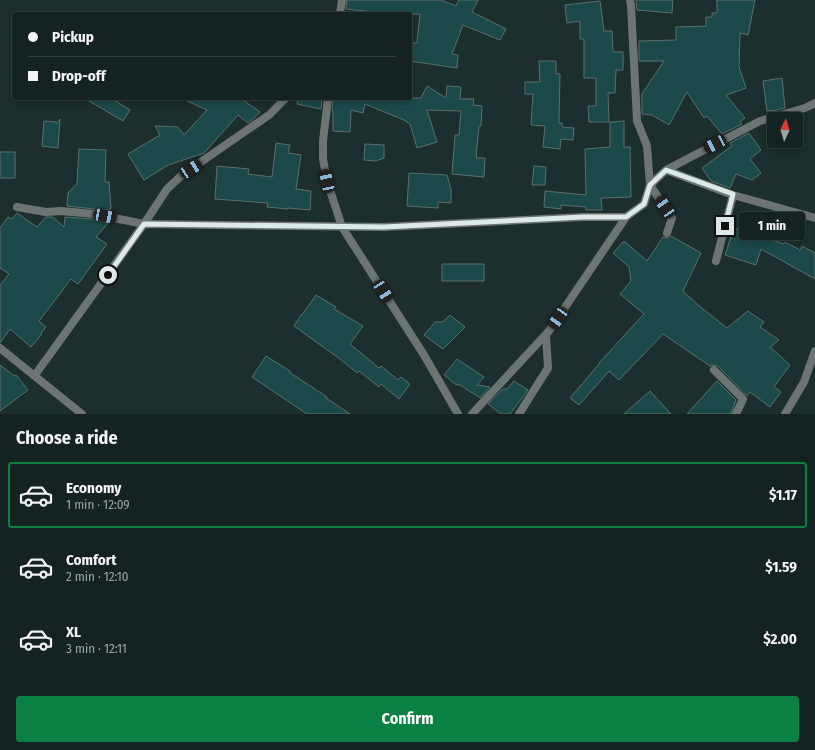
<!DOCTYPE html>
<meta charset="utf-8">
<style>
body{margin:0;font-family:"Fira Sans Condensed",sans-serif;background:#1e2a2a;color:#f1f3f6;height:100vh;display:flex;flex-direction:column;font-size:15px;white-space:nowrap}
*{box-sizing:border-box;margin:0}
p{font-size:13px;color:#9da4a5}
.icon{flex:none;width:22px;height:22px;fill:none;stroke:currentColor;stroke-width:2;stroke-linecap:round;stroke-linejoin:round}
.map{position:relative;height:414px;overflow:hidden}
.drawer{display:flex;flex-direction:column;background:#152222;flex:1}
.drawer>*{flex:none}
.guide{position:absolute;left:12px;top:12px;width:400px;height:88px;border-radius:4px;box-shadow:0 2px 10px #0003,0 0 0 1px #343f40;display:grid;align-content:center;height:88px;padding:0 16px;background:#152222}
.needle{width:26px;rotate:4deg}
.controls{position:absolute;left:767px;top:112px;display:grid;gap:8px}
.controls a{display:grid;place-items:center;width:36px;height:36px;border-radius:4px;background:#152222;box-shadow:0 2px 10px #0003,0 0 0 1px #343f40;font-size:20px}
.end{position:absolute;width:18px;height:18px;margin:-9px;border:5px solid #dde8e8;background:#111;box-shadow:0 0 0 2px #111}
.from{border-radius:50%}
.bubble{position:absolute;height:28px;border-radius:4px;background:#152222;box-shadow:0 2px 10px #0003,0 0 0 1px #343f40;font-size:13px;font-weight:700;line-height:28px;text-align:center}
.car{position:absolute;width:12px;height:24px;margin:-12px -6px;border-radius:5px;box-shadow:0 0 3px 1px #0007;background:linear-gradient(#222 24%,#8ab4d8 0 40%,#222 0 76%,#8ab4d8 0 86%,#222 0)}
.guide b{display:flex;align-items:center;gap:14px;height:38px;font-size:15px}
.guide b+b{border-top:1px solid #343f40}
.guide i{width:10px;height:10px;background:#f1f3f6}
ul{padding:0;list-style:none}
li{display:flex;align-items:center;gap:12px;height:66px;margin:0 8px 6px;padding:0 8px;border:2px solid transparent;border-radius:4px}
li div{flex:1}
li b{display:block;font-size:15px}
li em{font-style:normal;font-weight:700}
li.active{border-color:#0b8043}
li>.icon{width:36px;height:36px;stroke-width:1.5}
h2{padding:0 16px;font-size:18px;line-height:48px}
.cta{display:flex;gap:8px;margin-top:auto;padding:8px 16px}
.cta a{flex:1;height:46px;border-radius:4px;background:#0b8043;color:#fff;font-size:16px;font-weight:700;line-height:46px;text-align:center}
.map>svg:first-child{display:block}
</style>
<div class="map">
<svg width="815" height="414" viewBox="0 0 815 414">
<rect width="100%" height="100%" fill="#1c2e2d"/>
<!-- building -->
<path fill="#1b4949" stroke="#5c6f6e" d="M347,0H441L456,6L459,0H478L472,12L506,29L500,40L463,25L452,54L458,55L457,68L410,61V43H417L420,14H393L346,9Z
M636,0H673L672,13L637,10Z
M717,0H755L748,35L740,33L739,67L746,88L726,95L745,118L740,122L742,124L722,134L707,116L704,118L687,92L669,125L652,115L642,114V94L664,61H639V41L676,40V27L706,26V17H712V13H717Z
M600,1L604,31H612L613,52H623V70H616L615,93H608L609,122H589L588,106H596V78H584V39H580V21L567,23L565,5Z
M539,61H556V74H560L559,123H562V127L574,128L573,140L561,139L560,149L543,147L545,126L531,125L533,94H525V82H540Z
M782,78L785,108L777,110L767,111L763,81Z
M427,86L446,98L447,86L461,87L460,99H474L473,105L482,106L481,126H479L476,158H485L484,177L452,174L455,135H459L461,111L427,110L437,142L417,148L410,124L404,120L365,104L363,113L351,110L350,132L333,131V111H332L333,98H421Z
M84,98H111L130,110L123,121Z
M181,98H240L260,112L254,118L248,123L238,115L204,153L168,165L144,180L128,154L160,135L155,126L178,127L184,135L207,110Z
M298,98H322L321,109L297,104Z
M60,119L58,148L42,146L44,121L56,122V124Z
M624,121V147H630L631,197L601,198L602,210H586V207L561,205V209L544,207L545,191L586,195L585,149L610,147V122Z
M749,133L761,150L750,159L761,173L752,180L736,174L730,188L711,181L702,168L732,146L730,143Z
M276,143L290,145L288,153L301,155L296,189L311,191L310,210L288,208V209L267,207L268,203L215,199L217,166L249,169L248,174L272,177Z
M365,144L384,145V158L376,161L364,160Z
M79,149L106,150L105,182H109L111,209L103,210L67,206L68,193L77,184Z
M0,152H15V178H0Z
M534,166L546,167L545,185H532Z
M409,173L447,175L451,189V203L438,202V208L407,206Z
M17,213L37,227L46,217H53L64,227L65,217L93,219L108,223L96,237L107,244L78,284L71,279L39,321L46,327L41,333L42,334L31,347L10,329L0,343V285L9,274L0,268V228L8,217L12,219Z
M734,228L784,244L785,242L800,250L802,246L815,253V279L761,249L756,265L725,255Z
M671,236L701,253L683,291L698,305L727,328L748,311L764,322L760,327L779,340L770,347L790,365L774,387L781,392L770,407L750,392L747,396L718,366L713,365L710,366L663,334L619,380L609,371L579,405L570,398L600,363H599L644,314L620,294L631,281L629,267L613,253L624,241L647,261L663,237L668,238Z
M442,264H484V281H442Z
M316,295L336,307L334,309L363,326L350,344L379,368L381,366L398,380L401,377L410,384L399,399L381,384L379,387L359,371L357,373L340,359L294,326L301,315H302Z
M450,315L465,327L443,349L424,335L435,322H443Z
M266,356L290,371L289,372L327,397L326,398L350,414H307L252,377Z
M457,359L484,377L477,385L490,387L480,398L460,385L455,384L444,375Z
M0,365L14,376L16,375L28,390L0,411Z
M514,381L528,390L510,414H501L488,404L503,389H507Z
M717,381L736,400L731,414H687Z
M650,391L671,414H624Z"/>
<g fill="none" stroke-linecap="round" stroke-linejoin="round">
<!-- street -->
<path stroke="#6c7574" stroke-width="8" d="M630,0L631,5L637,121L647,146L650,185L672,218L667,233
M340,14L342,0
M328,98L323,141V159L327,181L342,227L424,355L458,414
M666,170L760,121L805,108L815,103
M17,207L46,212L61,211L94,214L144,224L384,227L583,217H626L644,204L650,185L666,170L733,195L815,218
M716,261L733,195
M0,348L82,414
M714,370L743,399L736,414
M35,375L144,224L167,189L182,175L269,115L286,98
M472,414L549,331L626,217
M519,414L548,368L546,335
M785,414L804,382L815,351"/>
</g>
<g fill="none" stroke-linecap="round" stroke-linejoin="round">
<!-- route -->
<path stroke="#dde8e8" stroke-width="5" d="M108,275L144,224L384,227L583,217H626L644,204L650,185L666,170L733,194L725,226"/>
</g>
</svg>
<div class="controls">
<a><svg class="needle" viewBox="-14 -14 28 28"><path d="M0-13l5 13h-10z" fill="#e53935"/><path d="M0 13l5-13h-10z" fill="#9da4a5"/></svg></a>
</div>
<i class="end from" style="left:108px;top:275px"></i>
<i class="end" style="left:725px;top:226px"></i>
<div class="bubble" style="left:739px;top:212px;width:66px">1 min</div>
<i class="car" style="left:715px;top:144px;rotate:243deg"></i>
<i class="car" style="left:191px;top:169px;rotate:57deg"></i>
<i class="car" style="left:327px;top:181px;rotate:348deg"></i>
<i class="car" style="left:665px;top:207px;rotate:326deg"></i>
<i class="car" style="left:105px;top:216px;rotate:101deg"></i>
<i class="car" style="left:383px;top:291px;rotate:147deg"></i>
<i class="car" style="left:558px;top:318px;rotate:214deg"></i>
<div class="guide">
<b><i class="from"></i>Pickup</b>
<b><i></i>Drop-off</b>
</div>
</div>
<section class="drawer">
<h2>Choose a ride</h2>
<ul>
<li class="active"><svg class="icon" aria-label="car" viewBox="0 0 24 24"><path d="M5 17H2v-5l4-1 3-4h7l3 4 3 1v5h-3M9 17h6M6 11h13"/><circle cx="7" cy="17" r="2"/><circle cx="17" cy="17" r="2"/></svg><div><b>Economy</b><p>1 min · 12:09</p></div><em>$1.17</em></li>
<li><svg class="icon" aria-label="car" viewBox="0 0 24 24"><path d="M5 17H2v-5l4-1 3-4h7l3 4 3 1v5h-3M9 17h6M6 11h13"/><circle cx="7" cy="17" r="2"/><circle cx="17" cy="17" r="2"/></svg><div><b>Comfort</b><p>2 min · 12:10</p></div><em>$1.59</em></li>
<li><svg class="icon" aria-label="car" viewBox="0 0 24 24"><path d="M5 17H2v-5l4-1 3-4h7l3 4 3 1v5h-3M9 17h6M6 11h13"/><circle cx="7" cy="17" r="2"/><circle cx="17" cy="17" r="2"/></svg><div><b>XL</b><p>3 min · 12:11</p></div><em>$2.00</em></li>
</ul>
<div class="cta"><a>Confirm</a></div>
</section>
